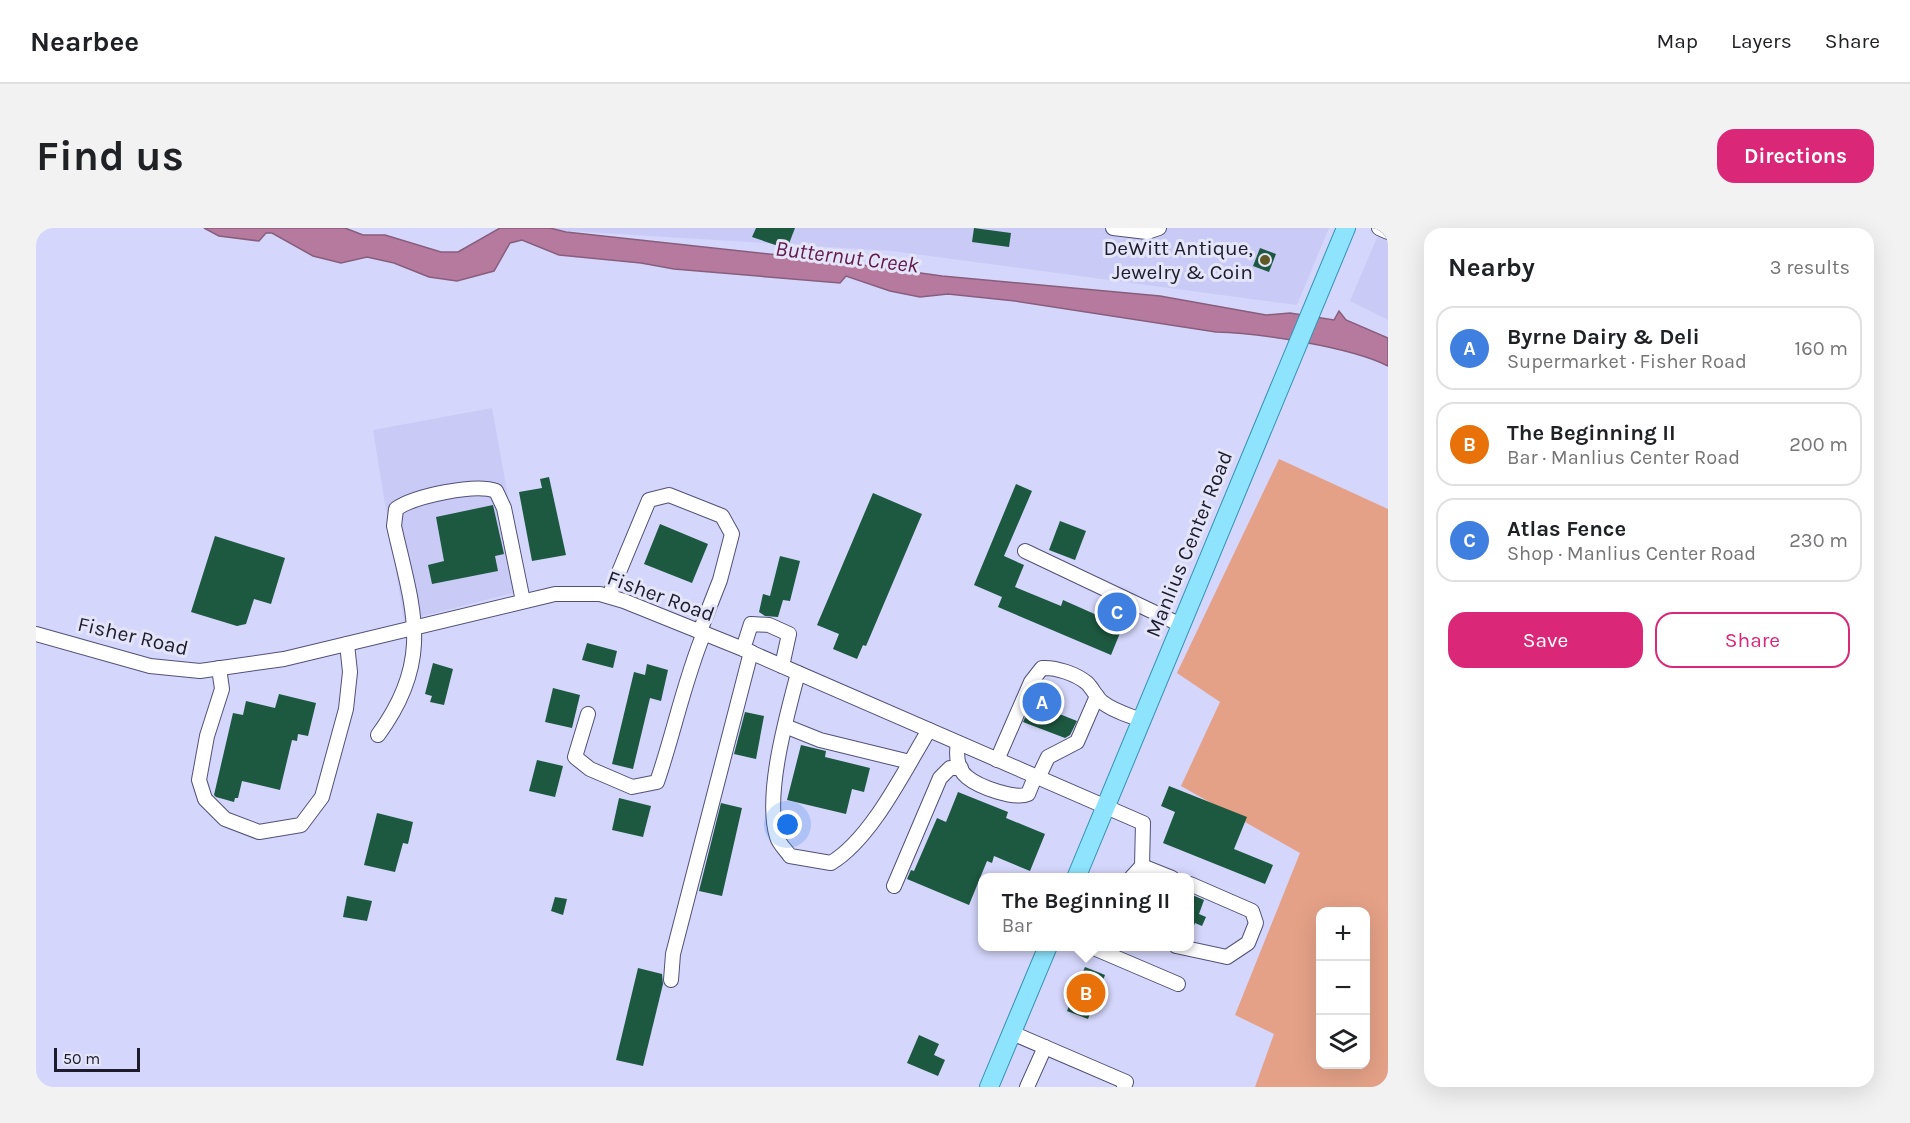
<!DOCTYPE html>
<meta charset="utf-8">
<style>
:root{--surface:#fff;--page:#f2f2f2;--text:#202124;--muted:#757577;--line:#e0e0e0;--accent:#db2777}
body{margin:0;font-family:Karla,sans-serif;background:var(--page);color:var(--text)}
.controls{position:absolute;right:18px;bottom:18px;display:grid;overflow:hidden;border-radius:12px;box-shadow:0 6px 24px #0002}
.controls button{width:54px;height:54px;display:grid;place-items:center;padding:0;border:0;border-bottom:2px solid var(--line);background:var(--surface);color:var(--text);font:30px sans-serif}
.scale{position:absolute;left:18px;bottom:15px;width:86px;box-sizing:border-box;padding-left:6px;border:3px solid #1c1c2d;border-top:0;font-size:16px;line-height:21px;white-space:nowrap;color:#1c1c2d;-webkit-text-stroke:4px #e4e5f8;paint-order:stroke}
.you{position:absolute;left:752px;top:597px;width:21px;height:21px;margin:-15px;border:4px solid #fff;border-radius:50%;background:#1a73e8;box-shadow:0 0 0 9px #1a73e833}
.badge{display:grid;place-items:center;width:39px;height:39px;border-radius:50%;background:var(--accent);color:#fff;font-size:20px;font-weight:700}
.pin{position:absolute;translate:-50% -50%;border:3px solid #fff;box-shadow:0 2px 6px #0006}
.popup{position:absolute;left:942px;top:645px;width:216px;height:78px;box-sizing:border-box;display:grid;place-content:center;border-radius:12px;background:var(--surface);filter:drop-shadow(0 2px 4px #0005);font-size:20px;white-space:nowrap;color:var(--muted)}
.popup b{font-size:22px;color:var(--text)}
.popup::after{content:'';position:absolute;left:50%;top:100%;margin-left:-12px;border:12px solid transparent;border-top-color:var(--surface)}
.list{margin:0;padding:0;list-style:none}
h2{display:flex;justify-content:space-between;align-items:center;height:78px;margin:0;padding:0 24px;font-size:26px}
h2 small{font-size:20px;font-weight:400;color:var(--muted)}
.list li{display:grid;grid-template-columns:39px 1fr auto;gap:18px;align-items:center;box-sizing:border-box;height:84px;margin:0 12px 12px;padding:0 12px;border:2px solid var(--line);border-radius:18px}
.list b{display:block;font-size:22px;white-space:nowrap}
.list p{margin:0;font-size:20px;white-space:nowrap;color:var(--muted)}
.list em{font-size:20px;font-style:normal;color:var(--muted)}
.actions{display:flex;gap:12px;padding:18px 24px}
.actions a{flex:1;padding:14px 0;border:2px solid var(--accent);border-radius:18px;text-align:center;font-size:21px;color:var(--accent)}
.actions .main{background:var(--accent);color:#fff}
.icon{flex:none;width:33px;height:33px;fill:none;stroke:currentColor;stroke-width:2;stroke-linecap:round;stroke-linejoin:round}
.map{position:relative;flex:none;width:1352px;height:859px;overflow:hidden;border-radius:18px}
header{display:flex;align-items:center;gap:36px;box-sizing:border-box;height:84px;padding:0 30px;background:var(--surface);border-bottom:2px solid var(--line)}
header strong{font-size:28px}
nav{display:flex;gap:33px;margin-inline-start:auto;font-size:21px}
.intro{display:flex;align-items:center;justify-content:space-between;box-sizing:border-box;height:144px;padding:0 36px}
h1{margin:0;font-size:42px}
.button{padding:15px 27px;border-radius:18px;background:var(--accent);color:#fff;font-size:21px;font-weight:700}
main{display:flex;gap:36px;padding:0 36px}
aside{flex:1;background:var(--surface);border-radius:18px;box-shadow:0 6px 24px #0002}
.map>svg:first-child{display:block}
.built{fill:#c9cbf6}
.green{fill:#e4a187;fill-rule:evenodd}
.water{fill:#b77a9f;stroke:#885e7d;stroke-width:1.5}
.building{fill:#1d5840}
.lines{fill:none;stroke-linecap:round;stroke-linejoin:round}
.minor-casing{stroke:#505178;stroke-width:16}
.major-casing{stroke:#3591b4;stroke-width:20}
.minor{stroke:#fff;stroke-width:14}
.major{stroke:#8ee3fd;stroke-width:18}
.poi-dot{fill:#5f5925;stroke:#e4e5f8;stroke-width:2}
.labels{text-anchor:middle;stroke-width:6;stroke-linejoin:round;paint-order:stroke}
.poi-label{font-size:21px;fill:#1c1c2d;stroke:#e4e5f8;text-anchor:end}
.street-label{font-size:21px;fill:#1c1c2d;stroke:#e4e5f8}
.water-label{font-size:22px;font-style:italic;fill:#62184b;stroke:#e4e5f8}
</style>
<header>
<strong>Nearbee</strong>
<nav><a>Map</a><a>Layers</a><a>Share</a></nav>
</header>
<div class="intro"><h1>Find us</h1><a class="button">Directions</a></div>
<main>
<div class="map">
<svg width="1352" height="859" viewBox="0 0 1352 859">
<rect width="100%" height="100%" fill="#d4d6fb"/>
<!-- built -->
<g class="built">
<polygon points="484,0 1293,0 1261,77 856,23"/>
<polygon points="1345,0 1352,0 1352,92 1314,73"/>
<polygon points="456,180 489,362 368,393 337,202"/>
</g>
<!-- green -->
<path class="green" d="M1243 231 1352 281V859H1219L1238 806 1199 787 1264 625 1145 558 1184 474 1141 445ZM1284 684H1330V836H1284Z"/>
<!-- water -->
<path class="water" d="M168 0H309L327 7H349L405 24H422L464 0H514L530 4 798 33 906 48 1124 68 1230 87 1254 85 1298 92 1303 83 1310 92 1352 110V138C1315 119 1223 105 1180 104L979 73 912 66 884 69 854 63 810 48 804 55 638 41 605 35 523 27 486 12 474 15 458 43 421 53 393 49 358 35 331 29 305 35 277 28 236 5H230L223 13 183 8Z"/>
<!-- building -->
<g class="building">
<polygon points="720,0 759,0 751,21 716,9"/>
<polygon points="938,0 975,5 973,19 936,14"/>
<polygon points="1224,20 1240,26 1233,44 1217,38"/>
<polygon points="513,249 530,327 496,333 483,264 506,260 504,251"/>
<polygon points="980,256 996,263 968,328 988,337 979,359 1025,378 1027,372 1063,388 1070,373 1093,383 1075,427 962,379 966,369 938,357"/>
<polygon points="837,265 886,286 830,418 827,417 821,431 797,421 803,406 781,397"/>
<polygon points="457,277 468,326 459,328 462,343 396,356 392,337 408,333 400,289"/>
<polygon points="1024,293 1050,303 1039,332 1013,322"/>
<polygon points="624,296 672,316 656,355 608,336"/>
<polygon points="179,308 249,330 235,376 218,371 210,396 201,398 155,384"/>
<polygon points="744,328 764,333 754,373 747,372 742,389 729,388 723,384 727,366 734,368"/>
<polygon points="551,415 581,423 577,440 546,432"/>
<polygon points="397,435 417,441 408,477 394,474 396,468 389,466"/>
<polygon points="611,436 632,442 625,473 614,470 597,541 576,536 598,444 609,447"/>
<polygon points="1004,458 1023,465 1016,483 1041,493 1034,507 1029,510 987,494"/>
<polygon points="517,460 544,467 536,500 509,494"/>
<polygon points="243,466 280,475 272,508 262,506 261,513 256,512 244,562 206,553 202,570 199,570 198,574 180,569 178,567 197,485 207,487 210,473 239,480"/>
<polygon points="709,484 728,488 720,531 698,526"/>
<polygon points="765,517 790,523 789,529 834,540 828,564 816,561 810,586 751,572"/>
<polygon points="501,532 527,538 519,569 493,563"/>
<polygon points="1133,558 1211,589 1198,621 1237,637 1229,656 1127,615 1139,584 1125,578"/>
<polygon points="922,564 972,584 970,590 1009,606 994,643 958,628 956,635 951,633 933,677 871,651 875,642 878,643 901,590 910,594"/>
<polygon points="583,570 615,578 607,609 576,602"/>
<polygon points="685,575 706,580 686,668 663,663"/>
<polygon points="341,585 377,594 372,616 367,615 359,644 328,637"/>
<polygon points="1154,666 1168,672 1163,686 1170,689 1166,698 1159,695 1154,707"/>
<polygon points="311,668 336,673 331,693 307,689"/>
<polygon points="519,669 531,671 527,687 515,683"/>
<polygon points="1049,739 1069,747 1052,791 1031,783"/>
<polygon points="602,740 626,746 627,756 607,838 580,832"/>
<polygon points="883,807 903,816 898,827 909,832 902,848 871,835"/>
</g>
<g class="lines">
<defs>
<g id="minor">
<polyline points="1077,0 1111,4 1123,0"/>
<polyline points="1343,0 1352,4"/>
<polyline points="989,323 1145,397"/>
<polyline points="573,368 613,272 633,267 686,288 696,306 684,352 664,403"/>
<polyline points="0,406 114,438 164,443 248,431 519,366 564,366 588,373 707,421 1107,595 1106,638 1095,650"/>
<polyline points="707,421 715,396 733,397 753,406 746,438"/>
<polyline points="183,440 186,461 171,508 163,552 169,571 189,591 223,604 265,597 286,569 310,481 314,444 311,416"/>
<path d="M762 445C751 487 728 567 741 609 743 616 750 622 754 628L795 635C836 610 868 543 893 502"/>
<path d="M552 486 539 529 554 541 596 559 621 554C638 505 648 453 668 405"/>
<polyline points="749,498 784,512 874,534"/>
<path d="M342 507C398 431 377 382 358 298L360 281C378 268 440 255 460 263L468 280 487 373"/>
<path d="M922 515C920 527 920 540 931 549 943 559 979 572 992 566L999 549"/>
<path d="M961 532 995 454 1006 440C1020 439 1040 446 1051 455 1057 461 1060 469 1066 474 1077 483 1092 487 1105 492"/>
<polyline points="1002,550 1012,529 1041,514 1061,468"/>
<polyline points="1106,638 1136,650"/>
<polyline points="858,658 904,550 914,540 925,540"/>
<polyline points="1053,718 1142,756"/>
<polyline points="1140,718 1191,729 1212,715 1220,695 1216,683 1154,656"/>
<polyline points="635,752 637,726 715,424"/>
<polyline points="976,805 1090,854 1088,859"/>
<polyline points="991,859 1009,819"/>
</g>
<g id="major">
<polyline points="1040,650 1310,0"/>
<polyline points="953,859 1012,718"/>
</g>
</defs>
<!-- minor casing -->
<use href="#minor" class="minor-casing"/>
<!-- major casing -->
<use href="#major" class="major-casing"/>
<!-- minor -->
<use href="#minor" class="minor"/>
<!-- major -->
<use href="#major" class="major"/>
</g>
<!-- markers -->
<circle class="poi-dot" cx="1229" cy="32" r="6"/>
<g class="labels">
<!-- poi labels -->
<g class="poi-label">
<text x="1217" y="27">DeWitt Antique,<tspan x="1217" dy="24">Jewelry &amp; Coin</tspan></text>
</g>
<!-- street labels -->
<g class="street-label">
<text transform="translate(1153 316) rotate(-68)" y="7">Manlius Center Road</text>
<text transform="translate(625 368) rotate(20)" y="7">Fisher Road</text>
<text transform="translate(97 408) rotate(13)" y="7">Fisher Road</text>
</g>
<!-- water labels -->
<g class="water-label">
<text transform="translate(811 28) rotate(7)" y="8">Butternut Creek</text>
</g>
</g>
</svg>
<div class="controls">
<button>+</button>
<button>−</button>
<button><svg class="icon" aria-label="layers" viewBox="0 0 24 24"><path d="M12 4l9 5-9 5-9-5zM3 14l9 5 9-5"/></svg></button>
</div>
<div class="scale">50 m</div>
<div class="you"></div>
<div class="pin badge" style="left:1006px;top:474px;background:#3f7fe0">A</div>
<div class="pin badge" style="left:1050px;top:765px;background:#e8710a">B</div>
<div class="popup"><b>The Beginning II</b>Bar</div>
<div class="pin badge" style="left:1081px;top:384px;background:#3f7fe0">C</div>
</div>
<aside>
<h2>Nearby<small>3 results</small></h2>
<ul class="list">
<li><span class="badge" style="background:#3f7fe0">A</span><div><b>Byrne Dairy &amp; Deli</b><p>Supermarket · Fisher Road</p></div><em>160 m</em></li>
<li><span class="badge" style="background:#e8710a">B</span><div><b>The Beginning II</b><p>Bar · Manlius Center Road</p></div><em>200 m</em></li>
<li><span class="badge" style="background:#3f7fe0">C</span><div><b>Atlas Fence</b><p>Shop · Manlius Center Road</p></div><em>230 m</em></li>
</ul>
<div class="actions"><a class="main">Save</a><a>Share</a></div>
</aside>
</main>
